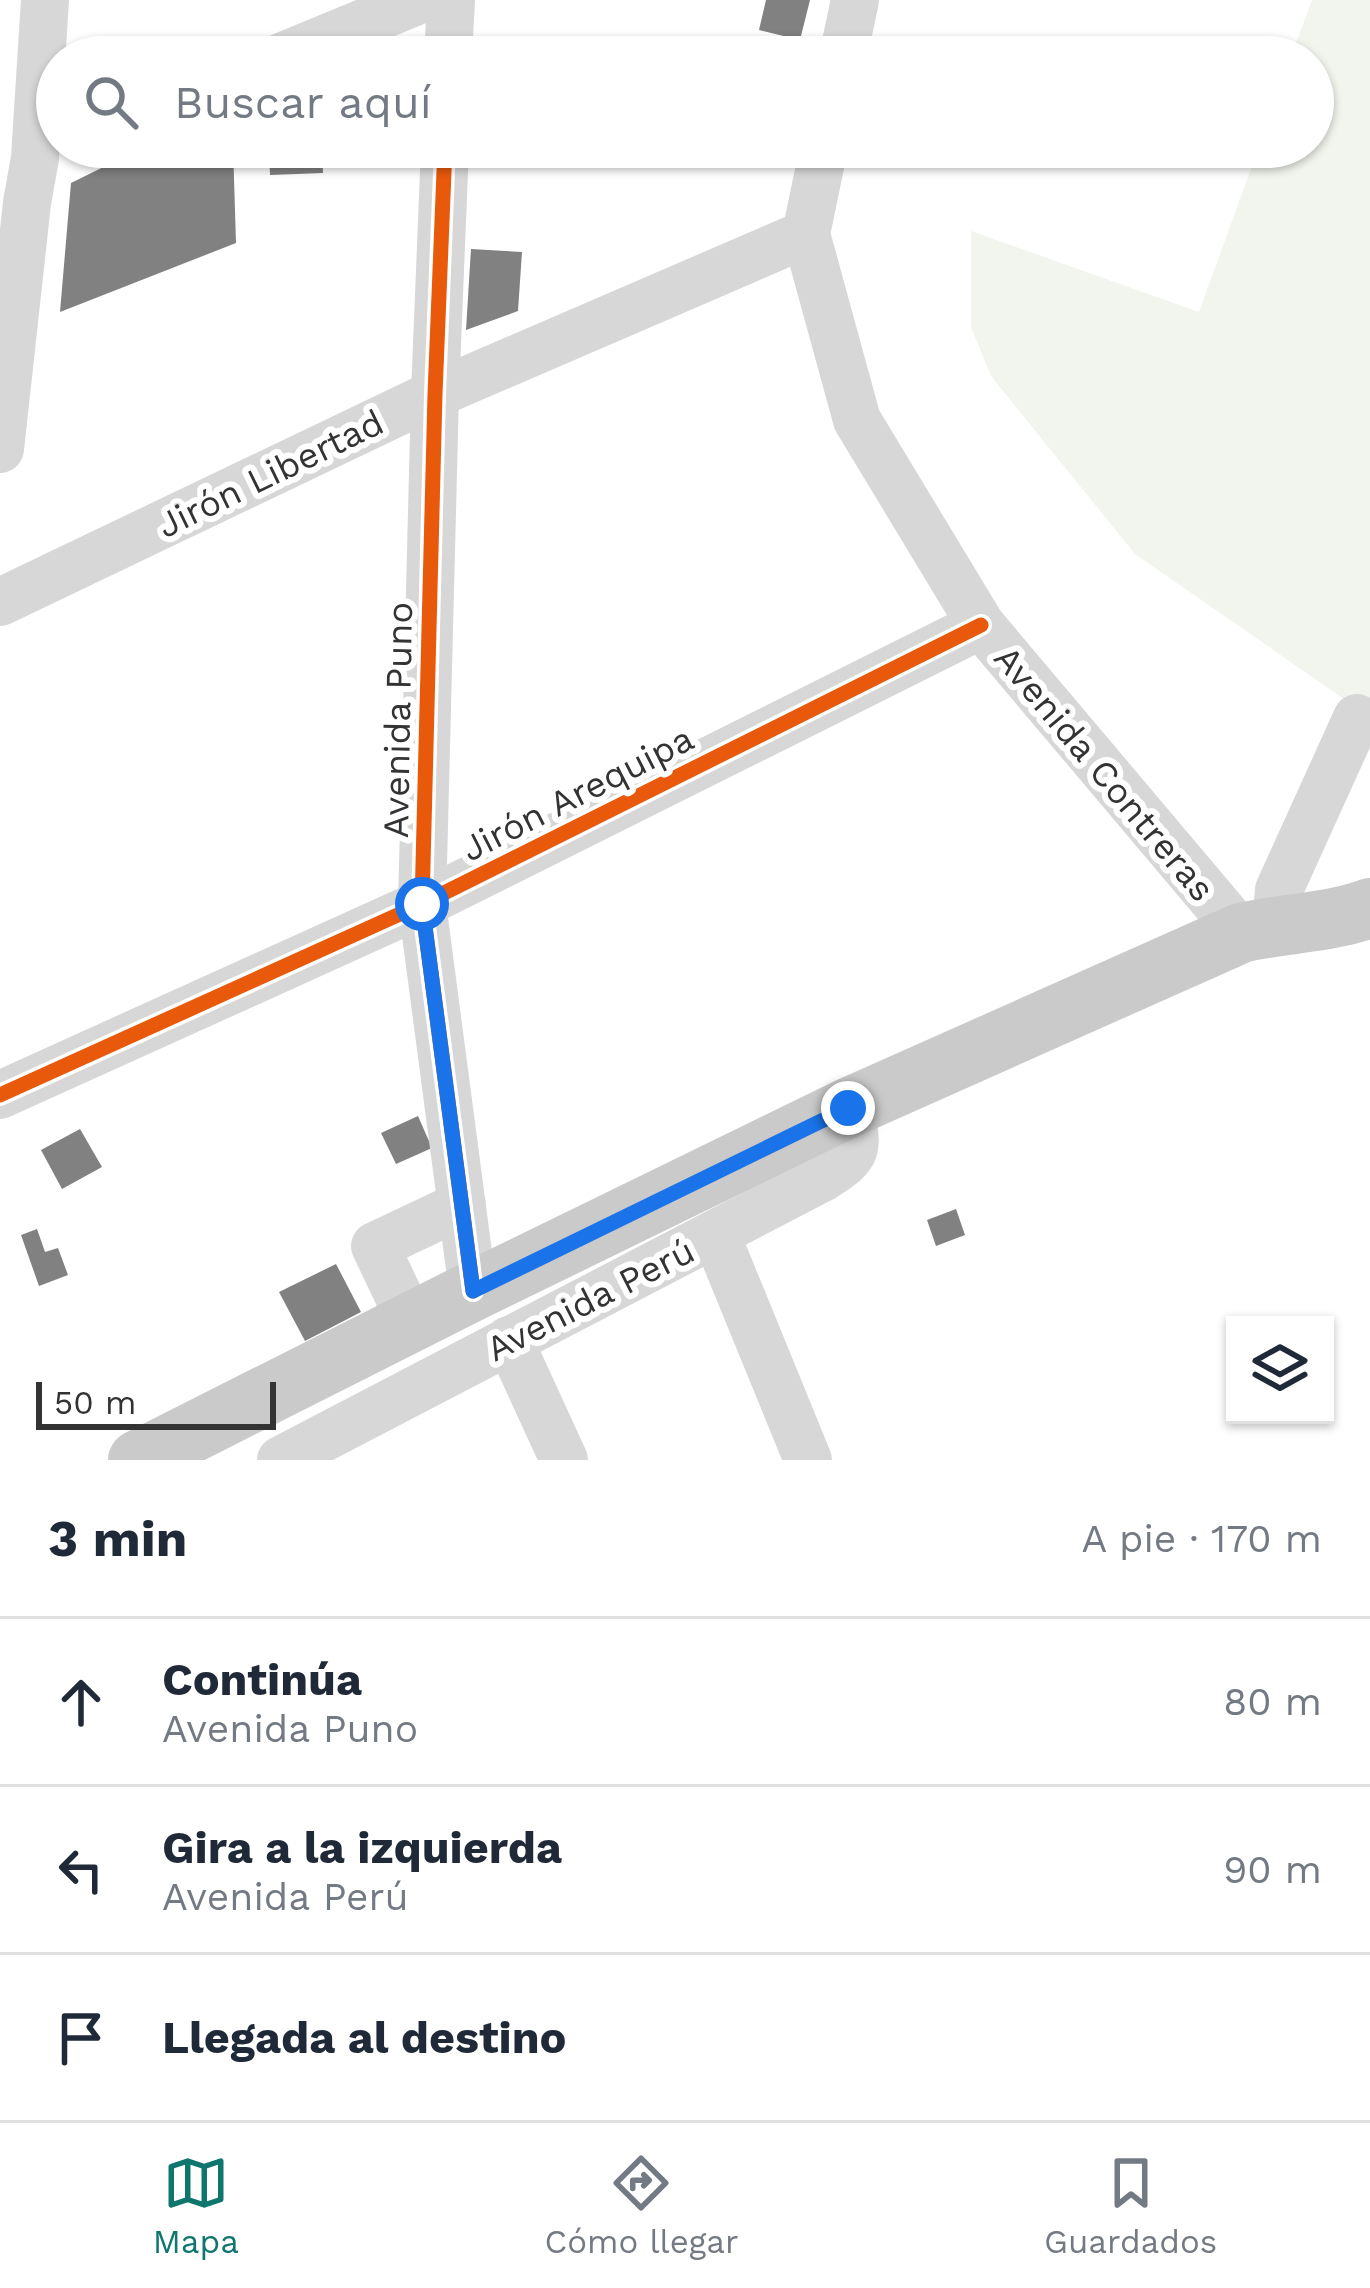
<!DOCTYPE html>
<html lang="es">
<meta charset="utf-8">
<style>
:root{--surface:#fff;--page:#f6f6f7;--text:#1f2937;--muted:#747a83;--line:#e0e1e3;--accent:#0f766e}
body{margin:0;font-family:"Work Sans",sans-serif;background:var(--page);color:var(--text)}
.controls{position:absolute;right:36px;bottom:36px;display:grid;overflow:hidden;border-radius:0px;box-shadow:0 3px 9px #0004}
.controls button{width:108px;height:108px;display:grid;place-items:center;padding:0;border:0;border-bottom:3px solid var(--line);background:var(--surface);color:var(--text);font:60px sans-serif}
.scale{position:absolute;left:36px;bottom:30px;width:240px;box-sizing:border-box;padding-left:12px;border:6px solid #333;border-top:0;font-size:33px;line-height:42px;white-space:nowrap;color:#333;-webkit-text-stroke:9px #fff;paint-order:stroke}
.stop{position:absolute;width:36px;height:36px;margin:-27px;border:9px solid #1a73e8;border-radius:50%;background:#fff}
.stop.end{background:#1a73e8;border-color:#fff;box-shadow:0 3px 12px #0008}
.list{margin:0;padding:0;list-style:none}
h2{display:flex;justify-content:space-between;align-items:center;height:156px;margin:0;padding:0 48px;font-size:51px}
h2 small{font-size:39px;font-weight:400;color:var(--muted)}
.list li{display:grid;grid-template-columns:78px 1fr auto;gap:36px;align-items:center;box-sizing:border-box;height:168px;padding:0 48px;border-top:3px solid var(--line)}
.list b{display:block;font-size:45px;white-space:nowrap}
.list p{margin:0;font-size:39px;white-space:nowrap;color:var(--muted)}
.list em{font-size:39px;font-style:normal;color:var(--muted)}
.icon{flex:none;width:66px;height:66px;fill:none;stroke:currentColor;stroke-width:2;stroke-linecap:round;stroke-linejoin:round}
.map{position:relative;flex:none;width:1370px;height:1460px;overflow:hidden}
.search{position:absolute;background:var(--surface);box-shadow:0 3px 9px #0004;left:36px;right:36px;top:36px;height:132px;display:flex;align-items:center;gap:30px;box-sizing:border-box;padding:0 42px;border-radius:66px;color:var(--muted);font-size:45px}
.sheet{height:660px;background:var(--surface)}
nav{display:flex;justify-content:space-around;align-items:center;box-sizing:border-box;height:168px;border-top:3px solid var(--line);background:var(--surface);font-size:33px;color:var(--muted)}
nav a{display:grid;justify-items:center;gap:6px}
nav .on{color:var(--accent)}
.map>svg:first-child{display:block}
.green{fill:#f1f5ed}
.building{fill:#818181}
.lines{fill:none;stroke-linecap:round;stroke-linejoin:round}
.minor{stroke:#d7d7d7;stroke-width:48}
.major{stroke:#cacaca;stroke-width:60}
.cycleway-casing{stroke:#fff;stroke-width:22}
.cycleway{stroke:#e8590c;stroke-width:15}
.route{stroke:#1a73e8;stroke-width:15}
.labels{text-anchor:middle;stroke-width:12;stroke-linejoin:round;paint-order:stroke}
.street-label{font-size:36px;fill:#333;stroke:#fff}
</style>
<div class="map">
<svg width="1370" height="1460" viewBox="0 0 1370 1460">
<rect width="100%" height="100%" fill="#fff"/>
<!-- green -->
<polygon class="green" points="1312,0 1370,0 1370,717 1135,554 991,376 971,327 971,231 1199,312 1259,147 1313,147 1313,57 1291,57"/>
<!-- building -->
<g class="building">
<polygon points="766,0 810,0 800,40 759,30"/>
<polygon points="144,147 233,147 236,243 60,312 71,183"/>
<polygon points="295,147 322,147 323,173 270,175 269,152 293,151"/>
<polygon points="471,249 522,252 518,311 466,330"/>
<polygon points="418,1116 432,1148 396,1164 381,1133"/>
<polygon points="80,1129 102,1167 62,1189 41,1150"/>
<polygon points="956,1209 965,1235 936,1246 927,1220"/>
<polygon points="37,1229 45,1252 58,1248 68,1275 39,1286 21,1235"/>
<polygon points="336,1264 361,1312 305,1341 279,1292"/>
</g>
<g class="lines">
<!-- minor -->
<g class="minor">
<polyline points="281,57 419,0"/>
<polyline points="448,57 451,0"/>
<polyline points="843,57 855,0"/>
<polyline points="445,147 435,394 422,904 473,1291"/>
<polyline points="824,147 806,234 857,420 981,625 1241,933"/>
<polyline points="0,449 27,203 35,158 45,0"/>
<polyline points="0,602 435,394 806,234"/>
<polyline points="1276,925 1279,890 1357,718"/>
<polyline points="0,1095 422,904 981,625"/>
<polyline points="716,1235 808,1460"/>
<polyline points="411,1322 375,1246 462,1205"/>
<polyline points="509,1340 564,1460"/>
<path d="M281 1460 822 1178C859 1155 860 1150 848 1108"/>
</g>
<!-- major -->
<path class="major" d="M138 1460 473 1291 848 1108 1241 933C1283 923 1330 923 1370 908"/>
<defs>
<g id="cycleway">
<polyline points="445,147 435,394 422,904 473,1291"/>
<polyline points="0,1095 422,904 981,625"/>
</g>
</defs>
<!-- cycleway casing -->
<use href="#cycleway" class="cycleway-casing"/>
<!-- cycleway -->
<use href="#cycleway" class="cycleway"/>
</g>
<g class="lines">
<!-- route -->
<polyline class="route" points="422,904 473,1291 848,1108"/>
</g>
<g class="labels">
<!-- street labels -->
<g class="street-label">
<text transform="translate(270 473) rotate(-26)" y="13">Jirón Libertad</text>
<text transform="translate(397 720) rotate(-89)" y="13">Avenida Puno</text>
<text transform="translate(1105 773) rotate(50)" y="13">Avenida Contreras</text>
<text transform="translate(577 793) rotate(-27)" y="13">Jirón Arequipa</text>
<text transform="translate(590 1299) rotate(-27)" y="13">Avenida Perú</text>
</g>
</g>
</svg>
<div class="controls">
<button><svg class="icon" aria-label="layers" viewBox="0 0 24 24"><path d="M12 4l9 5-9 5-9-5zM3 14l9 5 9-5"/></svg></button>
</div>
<div class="scale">50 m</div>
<div class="stop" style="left:422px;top:904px"></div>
<div class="stop end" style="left:848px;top:1108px"></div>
<div class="search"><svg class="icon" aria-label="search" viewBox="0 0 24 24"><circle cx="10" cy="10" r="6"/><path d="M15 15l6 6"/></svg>Buscar aquí</div>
</div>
<section class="sheet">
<h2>3 min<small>A pie · 170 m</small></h2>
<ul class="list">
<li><svg class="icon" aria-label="ahead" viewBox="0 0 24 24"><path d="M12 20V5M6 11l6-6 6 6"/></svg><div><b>Continúa</b><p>Avenida Puno</p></div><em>80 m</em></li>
<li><svg class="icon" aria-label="left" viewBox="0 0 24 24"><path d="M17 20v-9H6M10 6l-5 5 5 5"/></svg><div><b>Gira a la izquierda</b><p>Avenida Perú</p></div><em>90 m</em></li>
<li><svg class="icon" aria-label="arrive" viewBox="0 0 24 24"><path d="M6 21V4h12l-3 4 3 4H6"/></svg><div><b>Llegada al destino</b></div></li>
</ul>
</section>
<nav>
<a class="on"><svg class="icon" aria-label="map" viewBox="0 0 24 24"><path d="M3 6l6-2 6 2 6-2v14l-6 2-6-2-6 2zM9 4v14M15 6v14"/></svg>Mapa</a>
<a><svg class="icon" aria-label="directions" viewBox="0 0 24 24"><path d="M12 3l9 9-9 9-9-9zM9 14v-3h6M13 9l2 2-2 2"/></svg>Cómo llegar</a>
<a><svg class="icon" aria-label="saved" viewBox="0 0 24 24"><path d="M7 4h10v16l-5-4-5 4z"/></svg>Guardados</a>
</nav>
